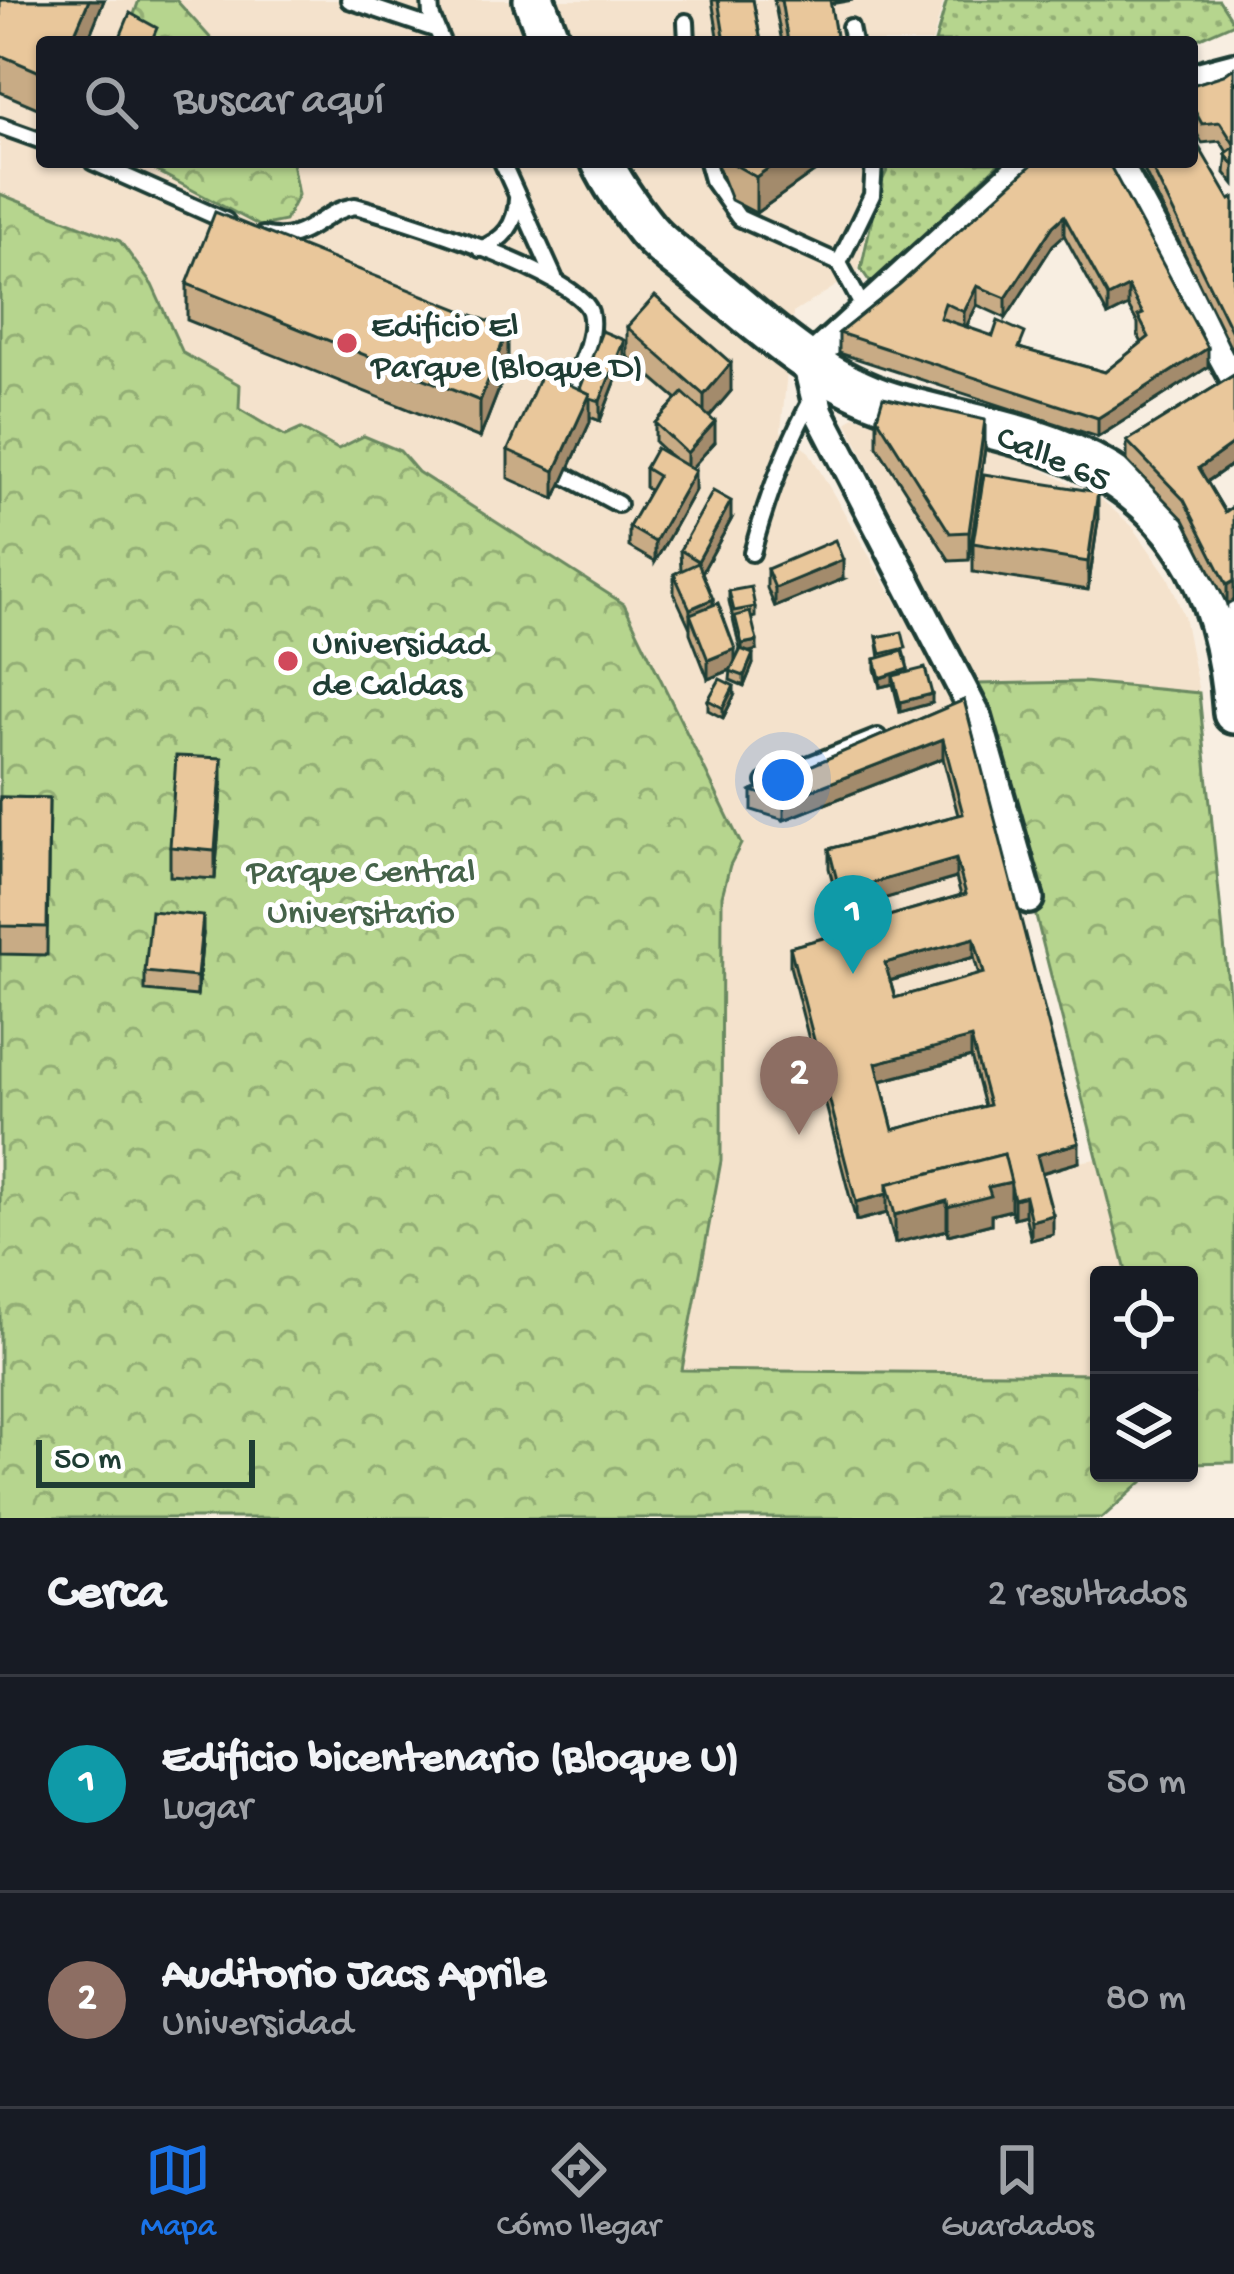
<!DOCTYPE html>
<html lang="es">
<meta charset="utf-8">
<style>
:root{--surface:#171b24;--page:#242831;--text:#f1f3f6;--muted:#9ea1a6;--line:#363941;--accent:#1a73e8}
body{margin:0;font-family:"Gochi Hand",sans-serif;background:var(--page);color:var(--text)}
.controls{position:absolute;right:36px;bottom:36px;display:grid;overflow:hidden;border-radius:12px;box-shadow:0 3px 9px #0004}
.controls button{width:108px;height:108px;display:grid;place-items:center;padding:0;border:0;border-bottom:3px solid var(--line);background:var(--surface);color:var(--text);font:60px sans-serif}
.scale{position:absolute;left:36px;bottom:30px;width:219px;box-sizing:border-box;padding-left:12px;border:6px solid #1f3d34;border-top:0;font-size:33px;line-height:42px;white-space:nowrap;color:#1f3d34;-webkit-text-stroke:9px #fff;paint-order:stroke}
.you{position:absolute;left:783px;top:780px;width:42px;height:42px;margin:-30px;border:9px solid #fff;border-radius:50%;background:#1a73e8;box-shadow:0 0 0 18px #1a73e833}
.badge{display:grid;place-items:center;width:78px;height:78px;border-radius:50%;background:var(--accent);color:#fff;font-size:39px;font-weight:700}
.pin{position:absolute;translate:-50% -99px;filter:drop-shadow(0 3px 6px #0008)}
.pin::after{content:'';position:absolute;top:63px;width:42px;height:36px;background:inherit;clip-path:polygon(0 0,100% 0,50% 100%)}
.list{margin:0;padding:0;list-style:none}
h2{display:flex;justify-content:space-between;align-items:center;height:156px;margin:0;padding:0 48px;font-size:51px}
h2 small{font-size:39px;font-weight:400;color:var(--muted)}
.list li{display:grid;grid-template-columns:78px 1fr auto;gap:36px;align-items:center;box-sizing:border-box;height:216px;padding:0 48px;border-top:3px solid var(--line)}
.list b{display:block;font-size:45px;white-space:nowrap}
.list p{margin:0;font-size:39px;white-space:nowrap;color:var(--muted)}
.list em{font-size:39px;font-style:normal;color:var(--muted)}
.icon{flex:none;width:66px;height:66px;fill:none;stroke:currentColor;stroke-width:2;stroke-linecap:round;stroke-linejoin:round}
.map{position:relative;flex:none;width:1234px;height:1518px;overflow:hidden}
.search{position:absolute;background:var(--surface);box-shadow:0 3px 9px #0004;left:36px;right:36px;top:36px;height:132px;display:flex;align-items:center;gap:30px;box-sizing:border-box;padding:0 42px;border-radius:12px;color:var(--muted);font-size:45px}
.sheet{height:588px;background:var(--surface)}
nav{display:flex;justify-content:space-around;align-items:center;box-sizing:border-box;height:168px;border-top:3px solid var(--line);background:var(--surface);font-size:33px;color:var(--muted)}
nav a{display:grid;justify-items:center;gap:6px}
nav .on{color:var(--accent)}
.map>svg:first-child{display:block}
.built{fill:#f4e2cc}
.grass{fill:url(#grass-dots);stroke:#6a8961;stroke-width:3}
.forest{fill:url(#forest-crowns);stroke:#6a8961;stroke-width:3}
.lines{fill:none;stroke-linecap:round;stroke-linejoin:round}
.lane-casing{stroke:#1f3d34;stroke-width:22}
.street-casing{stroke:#1f3d34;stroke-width:36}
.secondary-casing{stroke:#1f3d34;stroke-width:48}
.lane{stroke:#fff;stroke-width:14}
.street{stroke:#fff;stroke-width:27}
.secondary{stroke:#fff;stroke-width:39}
.wall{fill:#c8ab85;stroke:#1f3d34;stroke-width:3;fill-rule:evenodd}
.shaded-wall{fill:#a38b6c;stroke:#1f3d34;stroke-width:3}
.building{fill:#e9c79b;stroke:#1f3d34;stroke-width:3;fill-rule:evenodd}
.poi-dot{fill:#d1495b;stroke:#fff;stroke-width:4.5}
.labels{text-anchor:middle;stroke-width:10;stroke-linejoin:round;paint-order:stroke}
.poi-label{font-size:36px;fill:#1f3d34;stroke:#fff;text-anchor:start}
.street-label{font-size:36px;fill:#1f3d34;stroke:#fff}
.park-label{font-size:36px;fill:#45634a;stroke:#fff}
</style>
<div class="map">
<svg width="1234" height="1518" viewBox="0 0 1234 1518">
<defs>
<pattern id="grass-dots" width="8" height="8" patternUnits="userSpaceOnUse" patternTransform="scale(3)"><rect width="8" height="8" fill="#b6d58e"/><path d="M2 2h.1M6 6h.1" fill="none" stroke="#93ae75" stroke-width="1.8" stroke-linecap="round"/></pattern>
<pattern id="forest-crowns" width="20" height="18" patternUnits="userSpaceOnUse" patternTransform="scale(3)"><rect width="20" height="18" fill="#b6d58e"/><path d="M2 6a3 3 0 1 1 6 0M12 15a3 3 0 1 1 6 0" fill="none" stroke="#93ae75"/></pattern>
</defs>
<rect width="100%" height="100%" fill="#f8eee1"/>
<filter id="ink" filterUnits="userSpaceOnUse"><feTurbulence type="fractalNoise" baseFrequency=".00833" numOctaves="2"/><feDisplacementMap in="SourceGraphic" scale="24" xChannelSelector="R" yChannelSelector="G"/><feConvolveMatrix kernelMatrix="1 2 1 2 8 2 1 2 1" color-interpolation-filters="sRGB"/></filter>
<g filter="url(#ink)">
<!-- built -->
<g class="built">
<polygon points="0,0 944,0 932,42 42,42 42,162 888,162 875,190 858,272 793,313 781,431 809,452 964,719 1079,1162 1096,1159 1127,1275 1099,1275 1099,1374 682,1370 721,1161 722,896 730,865 741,844 0,1168"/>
<polygon points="854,416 1024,460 1102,500 1133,527 1168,577 1184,616 1199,693 1083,682 977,684 847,423"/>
</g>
<!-- grass -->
<g class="grass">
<polygon points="947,0 1219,0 1234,23 1191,42 935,42"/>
<polygon points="891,162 1000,162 872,285 861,269 878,190"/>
</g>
<!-- forest -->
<g class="forest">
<polygon points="139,0 176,0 214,42 157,42 130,26"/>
<polygon points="140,162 292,162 298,195 285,221 260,226"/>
<polygon points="0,194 120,241 152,285 183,353 240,385 239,409 285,436 301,429 338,449 364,436 400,451 418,472 624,604 741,844 730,865 722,896 721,1161 682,1370 1099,1374 1099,1473 1152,1473 1102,1518 0,1518"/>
<polygon points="1083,682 1199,693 1234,1043 1234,1462 1189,1463 1189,1275 1127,1275 977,684"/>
</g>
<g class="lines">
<defs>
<g id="lane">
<polyline points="349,0 435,29"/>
<polyline points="430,0 431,15 442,42"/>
<polyline points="686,22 687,42"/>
<polyline points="850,27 853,42"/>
<polyline points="0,126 42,141"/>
<polyline points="93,162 226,221"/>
<polyline points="502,162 554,277"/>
<polyline points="707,162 712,180 739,218 839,263 865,311"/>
<path d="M263 235C306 246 318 212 355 206 397 217 579 274 590 312 597 339 574 376 565 402"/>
<path d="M480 249C504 240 516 225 517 199"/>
<polyline points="839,263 872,195 874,162"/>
<polyline points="566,476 618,504"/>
<path d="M752 553C767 498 785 447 813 397"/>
<polyline points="765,782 878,737"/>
</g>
<g id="street">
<polyline points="1192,78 1234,67"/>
<polyline points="1027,162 807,363 819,412 977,717 1029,899"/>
<polyline points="1117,162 1234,377"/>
</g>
<g id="secondary">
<polyline points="534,0 550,42"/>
<path d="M602 162C613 185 631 210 647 230 664 250 690 267 710 283 767 330 821 381 892 403 945 419 999 427 1051 446 1177 492 1226 585 1234 713"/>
</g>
</defs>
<!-- lane casing -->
<use href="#lane" class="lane-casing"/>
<!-- street casing -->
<use href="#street" class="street-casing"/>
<!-- secondary casing -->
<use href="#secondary" class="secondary-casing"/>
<!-- lane -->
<use href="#lane" class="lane"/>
<!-- street -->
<use href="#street" class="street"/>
<!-- secondary -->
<use href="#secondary" class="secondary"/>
</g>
<!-- wall -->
<g class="wall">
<polygon points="0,0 104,0 87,42 42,42 42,110 0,92"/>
<polygon points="712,0 753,0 761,42 719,42"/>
<polygon points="774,0 853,0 830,4 837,42 782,42"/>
<polygon points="1234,68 1234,184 1225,173 1227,152 1220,141 1202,143 1196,132 1192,85 1224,75"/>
<polygon points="716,162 828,162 756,213 731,200"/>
<path d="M1035 162 1208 367 1098 437 839 353V333L900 284ZM1064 235 1108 316 1128 306 1138 324V335L1142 343 1105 372 1025 350 966 327 977 305 1006 318 1053 245Z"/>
<polygon points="1140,162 1192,162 1230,200 1234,198 1233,353"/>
<polygon points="187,284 508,366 480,438 187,320"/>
<polygon points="627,327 731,391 709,417 715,442 691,468 695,490 655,562 629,547 629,527 650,491 645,487 645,468 670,456 655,442 655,423 677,399 627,356"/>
<polygon points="624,359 600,421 590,417 590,422 555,499 508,478 508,450 580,389"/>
<polygon points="1234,375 1234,463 1207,482 1225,512 1234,506 1227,604 1184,520 1127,461 1127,441"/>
<polygon points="877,417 985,448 969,560 950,561 877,446"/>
<polygon points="731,520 702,572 735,660 740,649 729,601 729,591 755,607 755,617 751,618 757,650 749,652 753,664 744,686 730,680 731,670 708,679 690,633 690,628 674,593 674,574 681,570 680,550"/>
<polygon points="1098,521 1088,590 973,572 973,543"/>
<polygon points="767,569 843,579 775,607 767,588"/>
<polygon points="877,637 906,658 908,672 932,703 900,712 893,684 880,687 875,669 875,659 880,658"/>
<polygon points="734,696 723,718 708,710 708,700"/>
<path d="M964 700 1079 1162 1042 1173 1053 1234 1031 1240 1025 1215 1014 1218 1011 1210 991 1215V1224L948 1235 947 1230 895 1243 887 1213 856 1221 790 966V947L846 932 829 868V849L958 815 943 758 784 820 752 810V791ZM956 878 961 895 879 919 874 901ZM974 957 979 975 895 998 890 981ZM971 1057 984 1106 893 1130 881 1081Z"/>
<polygon points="222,787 215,879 170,876 170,847"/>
<polygon points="0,797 49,798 47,955 0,954"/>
<polygon points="203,935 197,996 145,991 145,972"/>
</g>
<!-- shaded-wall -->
<g class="shaded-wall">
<polygon points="89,0 104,0 87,42 71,42"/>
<polygon points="1196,113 1196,132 1192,134 1192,115"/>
<polygon points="777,162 828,162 756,213 756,177"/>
<polygon points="1064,216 1064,235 1053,245 1006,318 1006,298 1053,226"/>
<polygon points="977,286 977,305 964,331 964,312"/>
<polygon points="1128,287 1128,306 1108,316 1108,297"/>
<polygon points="508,329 508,366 480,438 480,401"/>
<polygon points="624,340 624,359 600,421 600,401"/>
<polygon points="1208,348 1208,367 1098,437 1098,418"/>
<polygon points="731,363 731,391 704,423 704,395"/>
<polygon points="590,394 590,422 555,499 555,471"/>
<polygon points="985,420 985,448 969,560 969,532"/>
<polygon points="715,422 715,442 687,473 687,453"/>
<polygon points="1234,443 1234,463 1199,487 1199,468"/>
<polygon points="695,471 695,490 655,562 655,542"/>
<polygon points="1098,492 1098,521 1088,590 1088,562"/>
<polygon points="731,501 731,520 698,580 698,561"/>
<polygon points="843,560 843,579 775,607 775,588"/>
<polygon points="1234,581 1234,600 1227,604 1227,585"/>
<polygon points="713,599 713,618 690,614 690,628 690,609"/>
<polygon points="757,641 757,650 742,654 742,644"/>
<polygon points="735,649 735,668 708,679 708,660"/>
<polygon points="753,654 753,664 744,686 744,676"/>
<polygon points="908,669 908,679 893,676 893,684 880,687 880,678"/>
<polygon points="734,686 734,696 723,718 723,708"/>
<polygon points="932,694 932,703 900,712 900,702"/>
<polygon points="943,739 943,758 784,820 784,801"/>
<polygon points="222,758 222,787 215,879 215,851"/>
<polygon points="956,859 956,878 869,903 869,884"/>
<polygon points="203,916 203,935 197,996 197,977"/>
<polygon points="974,938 974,957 885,982 885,963"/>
<polygon points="971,1038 971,1057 876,1082 876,1063"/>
<polygon points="1079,1143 1079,1162 1037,1174 1037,1155"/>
<polygon points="1011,1182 1011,1210 991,1215 991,1224 948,1235 948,1207 988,1187"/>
<polygon points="887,1194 887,1213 856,1221 856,1202"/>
<polygon points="1025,1196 1025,1215 1014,1218 1014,1199"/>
<polygon points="947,1201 947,1230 895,1243 895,1215"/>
<polygon points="1053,1215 1053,1234 1031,1240 1031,1221"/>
</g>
<!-- building -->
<g class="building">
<polygon points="0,0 89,0 71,42 42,42 42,73 0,55"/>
<polygon points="718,0 753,0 761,42 725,42"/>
<polygon points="781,0 830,0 837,42 788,42"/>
<polygon points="130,13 157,28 151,42 118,42"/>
<polygon points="1234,68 1234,144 1220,122 1202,124 1196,113 1192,115 1192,85 1224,75"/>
<polygon points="1192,135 1230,200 1234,198 1233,334 1149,162 1192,162"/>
<polygon points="1234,147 1234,165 1225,154"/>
<polygon points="730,162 777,162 756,177"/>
<path d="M1035 162H1108L1208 348 1098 418 839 333 900 284ZM1064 216 1108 297 1128 287 1143 314 1138 316 1149 337 1105 372 1019 348 1025 333 998 321 993 336 940 318 945 303 964 312 977 286 1006 298 1053 226Z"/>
<polygon points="215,212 508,329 480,401 187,284"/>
<polygon points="655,296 731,363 704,395 627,327"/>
<polygon points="602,331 624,340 600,401 590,398 590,394 580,389"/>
<polygon points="542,372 590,394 555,471 508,450"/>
<polygon points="1234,375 1234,443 1199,468 1225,512 1234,506 1234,581 1227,585 1184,500 1127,441"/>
<polygon points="683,393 715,422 687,453 655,423"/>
<polygon points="883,397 985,420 969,532 950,533 877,417"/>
<polygon points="656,448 695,471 655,542 629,527 658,476 645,468"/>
<polygon points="984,474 1098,492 1088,562 973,543"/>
<polygon points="713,491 731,501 698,561 680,550"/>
<polygon points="835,540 843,560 775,588 767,569"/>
<polygon points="698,563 713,599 690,609 674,574"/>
<polygon points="751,587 755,607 734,611 729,591"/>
<polygon points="718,603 735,649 708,660 690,614"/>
<polygon points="750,612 757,641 742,644 735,616"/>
<polygon points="902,632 906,648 881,654 877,637"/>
<polygon points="741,649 753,654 744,676 730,671"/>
<polygon points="903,651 908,669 880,678 875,659"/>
<polygon points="925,668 932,694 900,702 893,676"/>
<polygon points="720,679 734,686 723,708 708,700"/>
<path d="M964 700 1079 1143 1037 1155 1053 1215 1031 1221 1025 1196 1014 1199 1004 1154 887 1184V1194L856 1202 790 947 850 931 829 849 963 814 943 739 784 801 752 791ZM956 859 966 894 879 919 869 884ZM974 938 984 973 895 998 885 963ZM971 1038 989 1105 893 1130 876 1063Z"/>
<polygon points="176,756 222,758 215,851 170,847"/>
<polygon points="0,797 49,798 47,927 0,926"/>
<polygon points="151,911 203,916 197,977 145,972"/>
<polygon points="1004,1154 1011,1182 988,1187 991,1196 948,1207 947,1201 895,1215 887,1184"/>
</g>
</g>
<!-- markers -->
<g class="poi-dot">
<circle cx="347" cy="343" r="12"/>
<circle cx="288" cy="661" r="12"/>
</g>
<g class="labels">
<!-- poi labels -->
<g class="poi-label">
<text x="371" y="335">Edificio El<tspan x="371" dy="41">Parque (Bloque D)</tspan></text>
<text x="312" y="653">Universidad<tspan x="312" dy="41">de Caldas</tspan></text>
</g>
<!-- street labels -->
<g class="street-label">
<text transform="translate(1055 455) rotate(23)" y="13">Calle 65</text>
</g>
<!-- park labels -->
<g class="park-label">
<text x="361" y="881">Parque Central<tspan x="361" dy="41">Universitario</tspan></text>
</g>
</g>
</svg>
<div class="controls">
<button><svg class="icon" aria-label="locate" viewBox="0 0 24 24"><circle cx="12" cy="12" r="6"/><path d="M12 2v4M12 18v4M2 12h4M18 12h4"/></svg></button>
<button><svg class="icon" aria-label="layers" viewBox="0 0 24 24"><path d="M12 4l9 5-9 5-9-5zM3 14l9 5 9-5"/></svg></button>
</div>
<div class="scale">50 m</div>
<div class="you"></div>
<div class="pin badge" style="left:853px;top:974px;background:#0f9aa8">1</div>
<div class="pin badge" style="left:799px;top:1135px;background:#8d6e63">2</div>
<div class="search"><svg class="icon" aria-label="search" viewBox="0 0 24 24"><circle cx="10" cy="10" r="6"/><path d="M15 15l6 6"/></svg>Buscar aquí</div>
</div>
<section class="sheet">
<h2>Cerca<small>2 resultados</small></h2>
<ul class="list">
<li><span class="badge" style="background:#0f9aa8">1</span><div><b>Edificio bicentenario (Bloque U)</b><p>Lugar</p></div><em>50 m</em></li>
<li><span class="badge" style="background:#8d6e63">2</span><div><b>Auditorio Jacs Aprile</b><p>Universidad</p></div><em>80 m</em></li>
</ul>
</section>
<nav>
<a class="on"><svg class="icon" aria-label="map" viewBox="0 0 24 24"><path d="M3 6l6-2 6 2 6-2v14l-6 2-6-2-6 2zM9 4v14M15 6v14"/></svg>Mapa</a>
<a><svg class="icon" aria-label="directions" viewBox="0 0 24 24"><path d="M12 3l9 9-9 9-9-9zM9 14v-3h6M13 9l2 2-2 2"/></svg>Cómo llegar</a>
<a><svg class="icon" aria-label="saved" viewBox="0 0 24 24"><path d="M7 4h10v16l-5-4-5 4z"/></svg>Guardados</a>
</nav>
